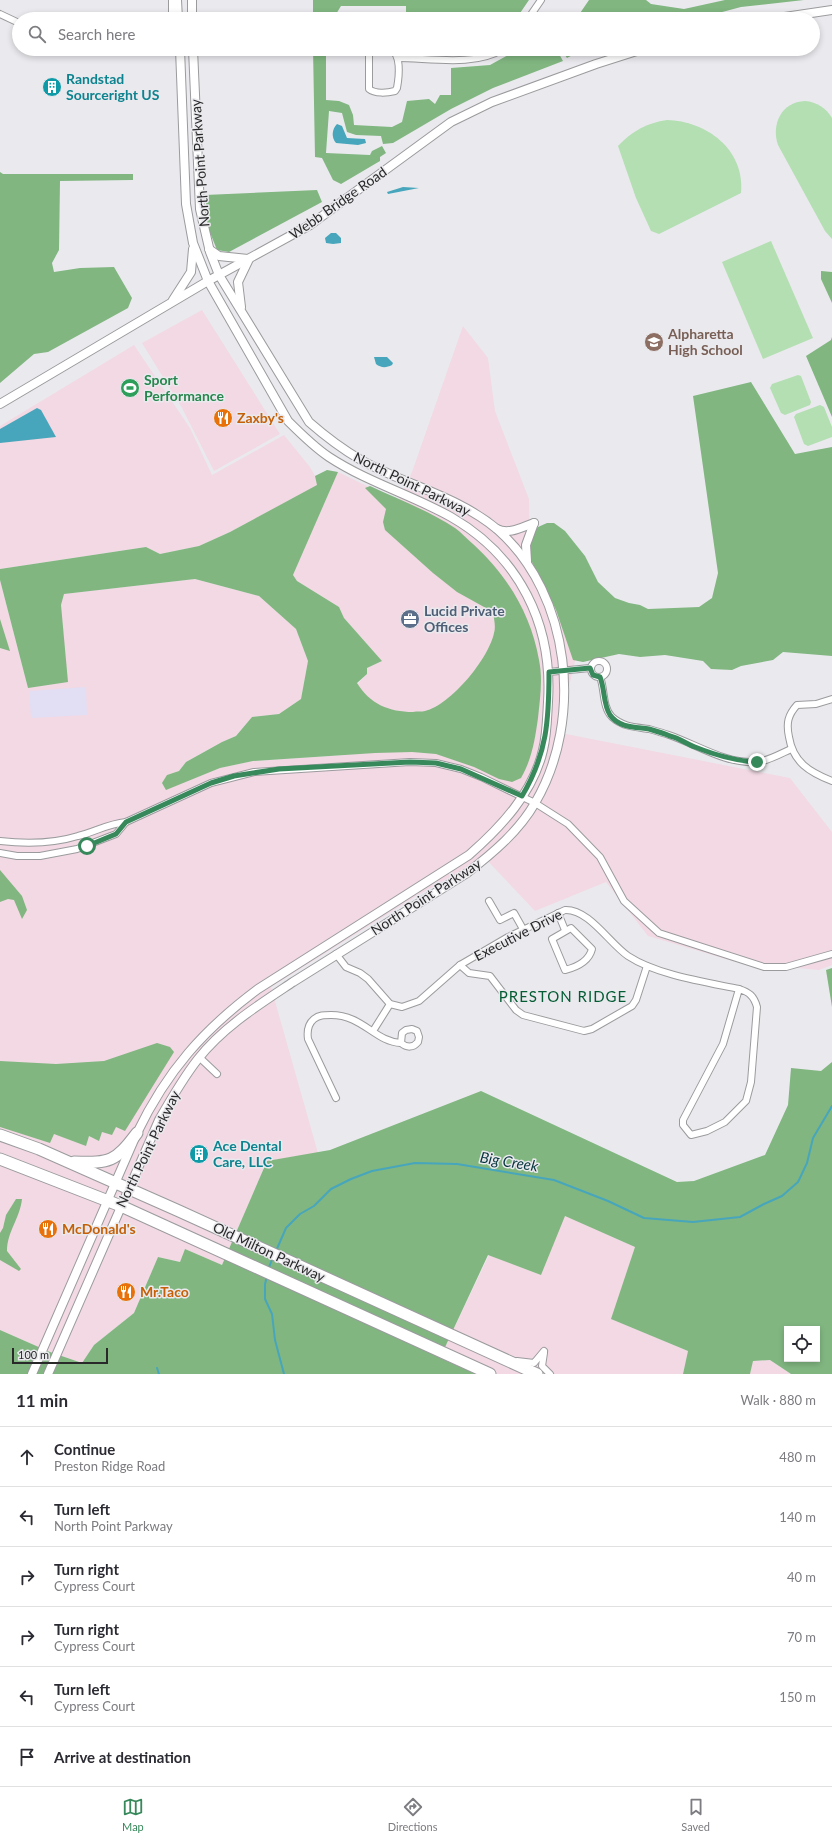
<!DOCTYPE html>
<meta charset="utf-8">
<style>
:root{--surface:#fff;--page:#f2f2f3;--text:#2b2b33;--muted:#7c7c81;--line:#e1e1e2;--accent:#37895b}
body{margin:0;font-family:Lato,sans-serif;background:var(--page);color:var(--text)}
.controls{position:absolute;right:12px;bottom:12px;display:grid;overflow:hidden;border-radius:0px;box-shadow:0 2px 6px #0003}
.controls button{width:36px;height:36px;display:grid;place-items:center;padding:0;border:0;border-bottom:1px solid var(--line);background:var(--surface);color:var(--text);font:20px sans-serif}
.scale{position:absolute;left:12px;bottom:10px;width:96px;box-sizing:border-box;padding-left:4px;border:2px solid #29292a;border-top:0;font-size:11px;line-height:14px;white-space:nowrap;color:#29292a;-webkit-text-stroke:3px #eaeaee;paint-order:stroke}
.stop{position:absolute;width:12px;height:12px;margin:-9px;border:3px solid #37895b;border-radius:50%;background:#fff}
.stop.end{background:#37895b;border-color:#fff;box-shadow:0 1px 4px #0008}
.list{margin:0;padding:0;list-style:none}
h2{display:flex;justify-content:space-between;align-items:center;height:52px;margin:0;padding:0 16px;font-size:17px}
h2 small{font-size:13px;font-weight:400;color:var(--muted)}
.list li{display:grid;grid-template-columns:26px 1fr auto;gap:12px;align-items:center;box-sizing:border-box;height:60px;padding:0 16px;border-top:1px solid var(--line)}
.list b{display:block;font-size:15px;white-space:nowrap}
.list p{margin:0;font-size:13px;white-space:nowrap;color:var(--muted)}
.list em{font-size:13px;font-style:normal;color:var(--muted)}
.icon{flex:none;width:22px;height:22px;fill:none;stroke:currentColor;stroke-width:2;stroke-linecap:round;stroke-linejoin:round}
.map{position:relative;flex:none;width:832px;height:1374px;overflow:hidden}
.search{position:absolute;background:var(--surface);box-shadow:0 2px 6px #0003;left:12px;right:12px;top:12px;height:44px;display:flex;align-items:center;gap:10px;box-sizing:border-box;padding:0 14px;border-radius:22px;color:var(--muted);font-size:15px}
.sheet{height:412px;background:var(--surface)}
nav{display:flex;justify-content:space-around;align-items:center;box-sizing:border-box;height:56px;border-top:1px solid var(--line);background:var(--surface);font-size:11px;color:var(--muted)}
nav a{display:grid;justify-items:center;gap:2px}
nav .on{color:var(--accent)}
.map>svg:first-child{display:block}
.commercial{fill:#f2d9e3}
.industrial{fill:#e2def4}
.green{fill:#b3dfb2}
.forest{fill:#81b681;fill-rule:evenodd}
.water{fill:#47a6bb}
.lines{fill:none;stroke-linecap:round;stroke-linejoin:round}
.stream{stroke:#47a6bb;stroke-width:2}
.minor-casing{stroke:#9b9b9e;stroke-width:8}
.tertiary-casing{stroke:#9b9b9e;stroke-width:10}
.trunk-casing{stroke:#9b9b9e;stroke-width:13}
.minor{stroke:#fff;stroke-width:6}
.tertiary{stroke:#fff;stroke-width:8}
.trunk{stroke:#fff;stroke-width:11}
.route{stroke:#37895b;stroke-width:5}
.labels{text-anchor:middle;stroke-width:3;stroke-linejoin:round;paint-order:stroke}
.culture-label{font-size:14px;font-weight:bold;fill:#0d838f;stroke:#eaeaee;text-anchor:start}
.street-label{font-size:14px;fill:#29292a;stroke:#eaeaee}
.education-label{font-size:14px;font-weight:bold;fill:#785e54;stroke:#eaeaee;text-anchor:start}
.leisure-label{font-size:14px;font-weight:bold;fill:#27864d;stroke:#eaeaee;text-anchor:start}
.food-label{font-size:14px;font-weight:bold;fill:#c56008;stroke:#eaeaee;text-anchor:start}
.service-label{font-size:14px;font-weight:bold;fill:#4e5e75;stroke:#eaeaee;text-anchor:start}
.neighbourhood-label{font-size:15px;letter-spacing:1px;fill:#045c34;stroke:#eaeaee}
.water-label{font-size:15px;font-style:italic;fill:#06343d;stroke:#eaeaee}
</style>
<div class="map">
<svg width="832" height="1374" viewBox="0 0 832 1374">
<rect width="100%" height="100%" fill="#eaeaee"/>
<!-- commercial -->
<g class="commercial">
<polygon points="202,310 280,434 214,471 182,408 142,343"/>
<polygon points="463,326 488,358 495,411 529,499 530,555 556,602 576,657 564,708 561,733 790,778 832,832 832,965 819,970 736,962 648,936 606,882 535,911 482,855 472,865 418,895 271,987 318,1153 267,1161 222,1265 185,1249 180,1262 158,1257 134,1313 94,1345 82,1363 50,1352 0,1330 0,580 28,688 61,605 64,594 195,579 259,596 296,629 308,661 301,699 279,714 252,717 236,736 222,742 202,753 186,762 179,771 167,775 166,789 220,768 253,761 346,755 350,692 367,674 367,668 382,661 344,618 339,607 297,581 293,575 338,472 398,501 412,472"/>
<polygon points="134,345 190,428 212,475 284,435 310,467 315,476 318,485 230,532 199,546 160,554 146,547 0,569 0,426"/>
<polygon points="564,1215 635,1247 612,1319 688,1351 683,1374 476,1374 440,1358 489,1255 541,1275"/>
<polygon points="770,1360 791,1374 750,1374 752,1361"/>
</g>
<!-- industrial -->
<polygon class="industrial" points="86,687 87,715 31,718 29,691"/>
<!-- green -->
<g class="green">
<path d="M805 101C817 102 826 108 832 118V239L825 231 778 145C771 125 781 102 805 101Z"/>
<path d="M667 120C706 121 745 149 741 193L659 234 651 231 636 198 618 146C632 131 647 123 667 120Z"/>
<polygon points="771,241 813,338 763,359 722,262"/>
<polygon points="798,375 801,376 811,402 810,405 785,415 781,413 770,388 772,384"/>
<polygon points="820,405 824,407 832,427 832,437 808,446 804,444 794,417 796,414"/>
</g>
<!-- forest -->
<g class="forest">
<polygon points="313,0 529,0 516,19 406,19 406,6 341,6 333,19 313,19"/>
<polygon points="589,0 646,0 651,4 684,9 725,0 804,0 741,7 696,19 576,19"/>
<polygon points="313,49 326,49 326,100 339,101 349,105 353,115 354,125 392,127 402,122 407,101 429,99 435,104 440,95 451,95 451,68 490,65 519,49 538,49 558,52 563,61 493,88 451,109 393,143 383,144 381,136 356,135 347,132 342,113 329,111 326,153 370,155 372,151 382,146 386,153 380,157 380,161 341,184 333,180 322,158 315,157"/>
<polygon points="561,49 584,49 567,58"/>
<polygon points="0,172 3,174 133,174 133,180 60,181 59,250 52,263 54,272 80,268 114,267 132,298 128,308 48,352 34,354 0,383"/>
<polygon points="317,190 322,202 229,252 217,250 209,230 205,195"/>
<polygon points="821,271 832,272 832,303 821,279"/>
<polygon points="832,337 832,417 806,356 831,340"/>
<polygon points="751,382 795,454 832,447 832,656 783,652 773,660 741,666 732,670 711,669 703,661 665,655 640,657 619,654 583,662 573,660 556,610 531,560 527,546 531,533 538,527 547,523 554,523 565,531 585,556 598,582 615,598 629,603 640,605 648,609 699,607 712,598 718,573 693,396"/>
<path d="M327 470 338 472 293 575 297 581 339 607 344 618 382 661 367 668V674L357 683C370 704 389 712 413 712 417 711 422 712 425 711 451 705 489 658 494 633 496 627 494 619 493 612L457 592 433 573 385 530 383 522 386 509 365 488 370 486C398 499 429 511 455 528 461 532 467 539 473 544 507 575 531 614 539 660 543 679 540 699 538 718 535 739 532 759 521 778L512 782 499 779 474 767 436 754 412 752 375 753 253 761 220 768 166 790 162 783 167 775 179 771 186 762 222 742 236 736 252 717 279 714 301 699 308 661 296 629 259 596 195 579 64 594 61 605 68 682 28 688 0 580V569L146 547 160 554 199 546 230 532 317 485 315 476Z"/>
<polygon points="0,619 10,651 0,648"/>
<polygon points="0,870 22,896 27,910 22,919 14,900 8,899 0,902"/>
<polygon points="832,968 832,1007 826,970"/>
<polygon points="157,1043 170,1047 174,1052 125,1131 116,1127 112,1135 102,1132 99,1141 89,1136 86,1146 54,1134 50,1143 0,1127 0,1061 56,1064 104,1061"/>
<path d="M832 1062V1374H791L770 1360 753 1361 750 1374H683L688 1351 611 1319 635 1247 565 1216 541 1275 488 1255 440 1358 476 1374H0V1330L50 1352 82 1363 94 1345 134 1313 158 1257 180 1262 185 1249 222 1265 267 1161 330 1150 481 1091 677 1182 694 1181 765 1155 788 1105 791 1068 821 1071ZM787 1329H817V1359H787Z"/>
<path d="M16 1199H22C20 1218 7 1232 7 1251L21 1269 19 1271 0 1260V1233L3 1228 6 1215Z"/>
</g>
<!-- water -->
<g class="water">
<path d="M337 124 342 126 347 138 365 139 366 143 358 145 336 143C331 137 332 129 337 124Z"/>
<polygon points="403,187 419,188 388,194 387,192"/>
<polygon points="331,233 336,233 341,238 341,243 333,244 326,243 325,238"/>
<path d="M374 357H387L393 363 392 365C386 368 381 368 376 364Z"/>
<polygon points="37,408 41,410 56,437 0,443 0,429"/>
</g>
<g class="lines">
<!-- stream -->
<g class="stream">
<polyline points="276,1251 286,1228 300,1214 314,1206 331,1189 351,1179 372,1171 415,1163 457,1164 554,1180 608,1201 644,1218 693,1222 740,1217 764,1204 782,1196 798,1182 807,1163 813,1138 832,1106"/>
<polyline points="268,1270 273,1257"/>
<polyline points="267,1276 265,1284 265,1299 272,1314 275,1340 284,1374"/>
<polyline points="157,1368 159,1374"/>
</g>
<defs>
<g id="minor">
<polyline points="172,0 172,19"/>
<polyline points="0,14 19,23"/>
<polyline points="528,19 541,0"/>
<path d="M375 49H372L369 53V89C375 94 387 93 395 91L397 88C399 77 402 52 389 49"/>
<path d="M398 58C429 58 475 67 503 49"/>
<circle cx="599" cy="669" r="8"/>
<polyline points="549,672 590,668"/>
<path d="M600 677C605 689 602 707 612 717 623 727 635 727 649 729 656 731 663 733 669 735 698 745 725 764 757 762 768 761 780 754 791 749"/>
<path d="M832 699 816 704 797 705C788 715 786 723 789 737 793 762 809 772 832 781"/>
<path d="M0 841C27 844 52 844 78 836 95 832 107 824 126 822L211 783 254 772 410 762 436 763 461 769 481 777 535 803 568 824 600 857 624 901 659 933 764 967H786L832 954"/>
<polyline points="0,853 17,856 40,856 77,849 116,834 126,822"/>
<polyline points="489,901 500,920 514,913 523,929"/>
<polyline points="558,913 565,930"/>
<path d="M571 928 592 949C589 961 577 967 565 970L552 939Z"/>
<path d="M336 954 346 967 360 973 368 979 390 1004 402 1007 419 1001 460 965 508 937 565 910C589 909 609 943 628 956 657 975 705 982 739 989"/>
<polyline points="460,965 469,973 490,976 516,1010 523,1015 584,1031 592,1029 632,1006 636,1000 647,966"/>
<path d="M739 989C749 992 754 996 757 1007L751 1082 746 1101 725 1122 707 1131 691 1135 683 1125V1120L723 1044Z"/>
<path d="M412 1029 417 1031 419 1037 418 1042C413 1048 407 1048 401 1043L402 1033 406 1030Z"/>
<polyline points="373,1031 390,1004"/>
<polyline points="199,1057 217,1074"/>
<path d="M336 1098 308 1039C307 1032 308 1024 314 1019 319 1015 324 1015 331 1015 363 1015 375 1042 401 1043"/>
<polyline points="544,1353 542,1366 550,1374"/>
<polyline points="517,1361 534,1363 544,1351"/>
</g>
<g id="tertiary">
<polyline points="177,0 178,19"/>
<polyline points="192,0 192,19"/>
<polyline points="771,19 832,10"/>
<polyline points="209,249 219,256 248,259"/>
<polyline points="173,300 191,272 193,249"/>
<polyline points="241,307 238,282 249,259"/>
<polyline points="0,404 208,281 310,225 451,122 492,102 596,64 643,49"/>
<path d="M497 529C509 535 522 527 534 523"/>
<polyline points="527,561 526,545 534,523"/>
<path d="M32 1374 137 1133C167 1071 203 1030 258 989L469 855C501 827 533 793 543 750 547 734 547 718 548 702 553 624 519 556 451 517 412 495 367 482 329 457 314 447 301 434 288 421L208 281 193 243 186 204 180 49"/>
<path d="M48 1374 159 1120C171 1099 183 1078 198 1059 223 1027 260 1004 293 982L467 873C493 853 519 831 535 803 584 720 571 595 498 530 458 496 405 485 361 460 342 449 325 436 309 422L219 275 210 252 200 209 193 49"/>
</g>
<g id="trunk">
<polyline points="0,1135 39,1149 179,1211 537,1374"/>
<polyline points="0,1159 121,1206 490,1374"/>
<path d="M74 1162C111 1163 115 1162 137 1133"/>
</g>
</defs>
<!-- minor casing -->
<use href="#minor" class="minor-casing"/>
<!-- tertiary casing -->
<use href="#tertiary" class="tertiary-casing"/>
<!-- trunk casing -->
<use href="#trunk" class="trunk-casing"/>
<!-- minor -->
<use href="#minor" class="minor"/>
<!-- tertiary -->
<use href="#tertiary" class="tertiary"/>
<!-- trunk -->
<use href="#trunk" class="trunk"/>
</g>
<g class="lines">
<!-- route -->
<path class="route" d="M87 846 116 834 126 822 211 783 234 776 279 769 410 762 436 763 461 769 522 796C547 754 549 720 549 672L590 668 593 675 600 677C605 689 603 704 610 715 619 728 636 727 649 729 656 731 663 733 670 736 679 738 687 744 695 747 715 755 735 761 757 762"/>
</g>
<!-- icons -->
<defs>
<symbol id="building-disc" viewBox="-11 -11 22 22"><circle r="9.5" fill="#0f9aa8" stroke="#eaeaee"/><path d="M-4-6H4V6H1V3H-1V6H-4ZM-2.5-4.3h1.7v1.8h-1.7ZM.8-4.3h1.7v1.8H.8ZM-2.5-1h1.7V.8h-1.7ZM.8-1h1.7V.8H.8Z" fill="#fff"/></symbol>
<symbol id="school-disc" viewBox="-11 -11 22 22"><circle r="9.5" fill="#8d6e63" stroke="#eaeaee"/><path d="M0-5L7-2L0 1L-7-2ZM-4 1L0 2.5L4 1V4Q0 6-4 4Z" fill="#fff"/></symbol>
<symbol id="stadium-disc" viewBox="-11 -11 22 22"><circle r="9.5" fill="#2e9e5b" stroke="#eaeaee"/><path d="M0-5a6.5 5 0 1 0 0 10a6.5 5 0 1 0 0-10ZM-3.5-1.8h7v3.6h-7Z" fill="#fff"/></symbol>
<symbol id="restaurant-disc" viewBox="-11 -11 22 22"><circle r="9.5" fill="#e8710a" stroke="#eaeaee"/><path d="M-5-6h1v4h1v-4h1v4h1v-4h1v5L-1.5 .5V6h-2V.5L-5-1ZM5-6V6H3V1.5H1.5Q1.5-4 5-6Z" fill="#fff"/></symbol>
<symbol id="office-disc" viewBox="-11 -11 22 22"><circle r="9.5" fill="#5c6f8a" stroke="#eaeaee"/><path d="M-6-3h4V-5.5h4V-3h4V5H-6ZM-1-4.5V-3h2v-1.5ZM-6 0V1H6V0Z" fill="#fff"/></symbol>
</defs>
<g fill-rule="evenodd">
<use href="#building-disc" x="41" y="76" width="22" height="22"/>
<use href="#school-disc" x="643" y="331" width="22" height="22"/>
<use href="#stadium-disc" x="119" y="377" width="22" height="22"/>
<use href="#restaurant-disc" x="212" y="407" width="22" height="22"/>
<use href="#office-disc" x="399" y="608" width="22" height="22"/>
<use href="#building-disc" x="188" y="1143" width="22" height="22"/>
<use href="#restaurant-disc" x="37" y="1218" width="22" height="22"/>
<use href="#restaurant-disc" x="115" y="1281" width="22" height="22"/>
</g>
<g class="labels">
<!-- culture labels -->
<g class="culture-label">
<text x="66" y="84">Randstad<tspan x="66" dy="16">Sourceright US</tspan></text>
<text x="213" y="1151">Ace Dental<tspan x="213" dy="16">Care, LLC</tspan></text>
</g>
<!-- street labels -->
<g class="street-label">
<text transform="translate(200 163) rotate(-94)" y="5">North Point Parkway</text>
<text transform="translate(338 203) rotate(-35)" y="5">Webb Bridge Road</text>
<text transform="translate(412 484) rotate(26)" y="5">North Point Parkway</text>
<text transform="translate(426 897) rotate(-33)" y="5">North Point Parkway</text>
<text transform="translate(518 935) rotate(-27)" y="5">Executive Drive</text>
<text transform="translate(148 1149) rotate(-64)" y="5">North Point Parkway</text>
<text transform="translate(269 1252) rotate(25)" y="5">Old Milton Parkway</text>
</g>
<!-- education labels -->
<g class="education-label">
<text x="668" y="339">Alpharetta<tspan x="668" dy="16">High School</tspan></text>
</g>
<!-- leisure labels -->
<g class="leisure-label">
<text x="144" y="385">Sport<tspan x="144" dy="16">Performance</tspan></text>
</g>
<!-- food labels -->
<g class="food-label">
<text x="237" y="423">Zaxby's</text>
<text x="62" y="1234">McDonald's</text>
<text x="140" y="1297">Mr.Taco</text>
</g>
<!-- service labels -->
<g class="service-label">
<text x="424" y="616">Lucid Private<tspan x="424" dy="16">Offices</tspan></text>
</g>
<!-- neighbourhood labels -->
<g class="neighbourhood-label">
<text x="563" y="1002">PRESTON RIDGE</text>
</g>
<!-- water labels -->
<g class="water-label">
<text transform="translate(509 1162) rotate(9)" y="5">Big Creek</text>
</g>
</g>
</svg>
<div class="controls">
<button><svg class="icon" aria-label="locate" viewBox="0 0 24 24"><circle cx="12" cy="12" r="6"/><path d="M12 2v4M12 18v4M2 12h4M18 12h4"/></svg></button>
</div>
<div class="scale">100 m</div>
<div class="stop" style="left:87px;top:846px"></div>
<div class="stop end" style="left:757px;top:762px"></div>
<div class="search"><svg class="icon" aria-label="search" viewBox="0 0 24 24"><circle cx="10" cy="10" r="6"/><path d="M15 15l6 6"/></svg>Search here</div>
</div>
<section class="sheet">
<h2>11 min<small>Walk · 880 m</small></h2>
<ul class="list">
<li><svg class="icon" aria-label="ahead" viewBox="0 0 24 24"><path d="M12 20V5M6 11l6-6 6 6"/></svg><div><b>Continue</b><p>Preston Ridge Road</p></div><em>480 m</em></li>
<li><svg class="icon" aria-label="left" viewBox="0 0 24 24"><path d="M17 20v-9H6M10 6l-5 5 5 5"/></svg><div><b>Turn left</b><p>North Point Parkway</p></div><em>140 m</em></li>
<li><svg class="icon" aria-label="right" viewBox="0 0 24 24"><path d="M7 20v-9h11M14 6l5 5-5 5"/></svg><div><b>Turn right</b><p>Cypress Court</p></div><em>40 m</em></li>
<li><svg class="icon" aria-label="right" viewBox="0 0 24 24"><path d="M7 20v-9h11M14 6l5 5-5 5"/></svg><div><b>Turn right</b><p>Cypress Court</p></div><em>70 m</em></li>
<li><svg class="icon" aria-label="left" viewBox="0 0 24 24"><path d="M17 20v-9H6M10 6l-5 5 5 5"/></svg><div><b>Turn left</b><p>Cypress Court</p></div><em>150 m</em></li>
<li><svg class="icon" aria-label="arrive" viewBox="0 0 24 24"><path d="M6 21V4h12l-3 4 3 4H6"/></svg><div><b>Arrive at destination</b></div></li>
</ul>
</section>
<nav>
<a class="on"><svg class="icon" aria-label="map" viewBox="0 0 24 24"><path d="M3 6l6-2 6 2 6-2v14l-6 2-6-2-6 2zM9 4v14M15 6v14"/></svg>Map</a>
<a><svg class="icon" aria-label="directions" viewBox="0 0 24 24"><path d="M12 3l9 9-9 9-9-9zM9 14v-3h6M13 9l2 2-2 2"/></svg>Directions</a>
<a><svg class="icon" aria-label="saved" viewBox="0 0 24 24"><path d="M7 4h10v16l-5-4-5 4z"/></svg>Saved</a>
</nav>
